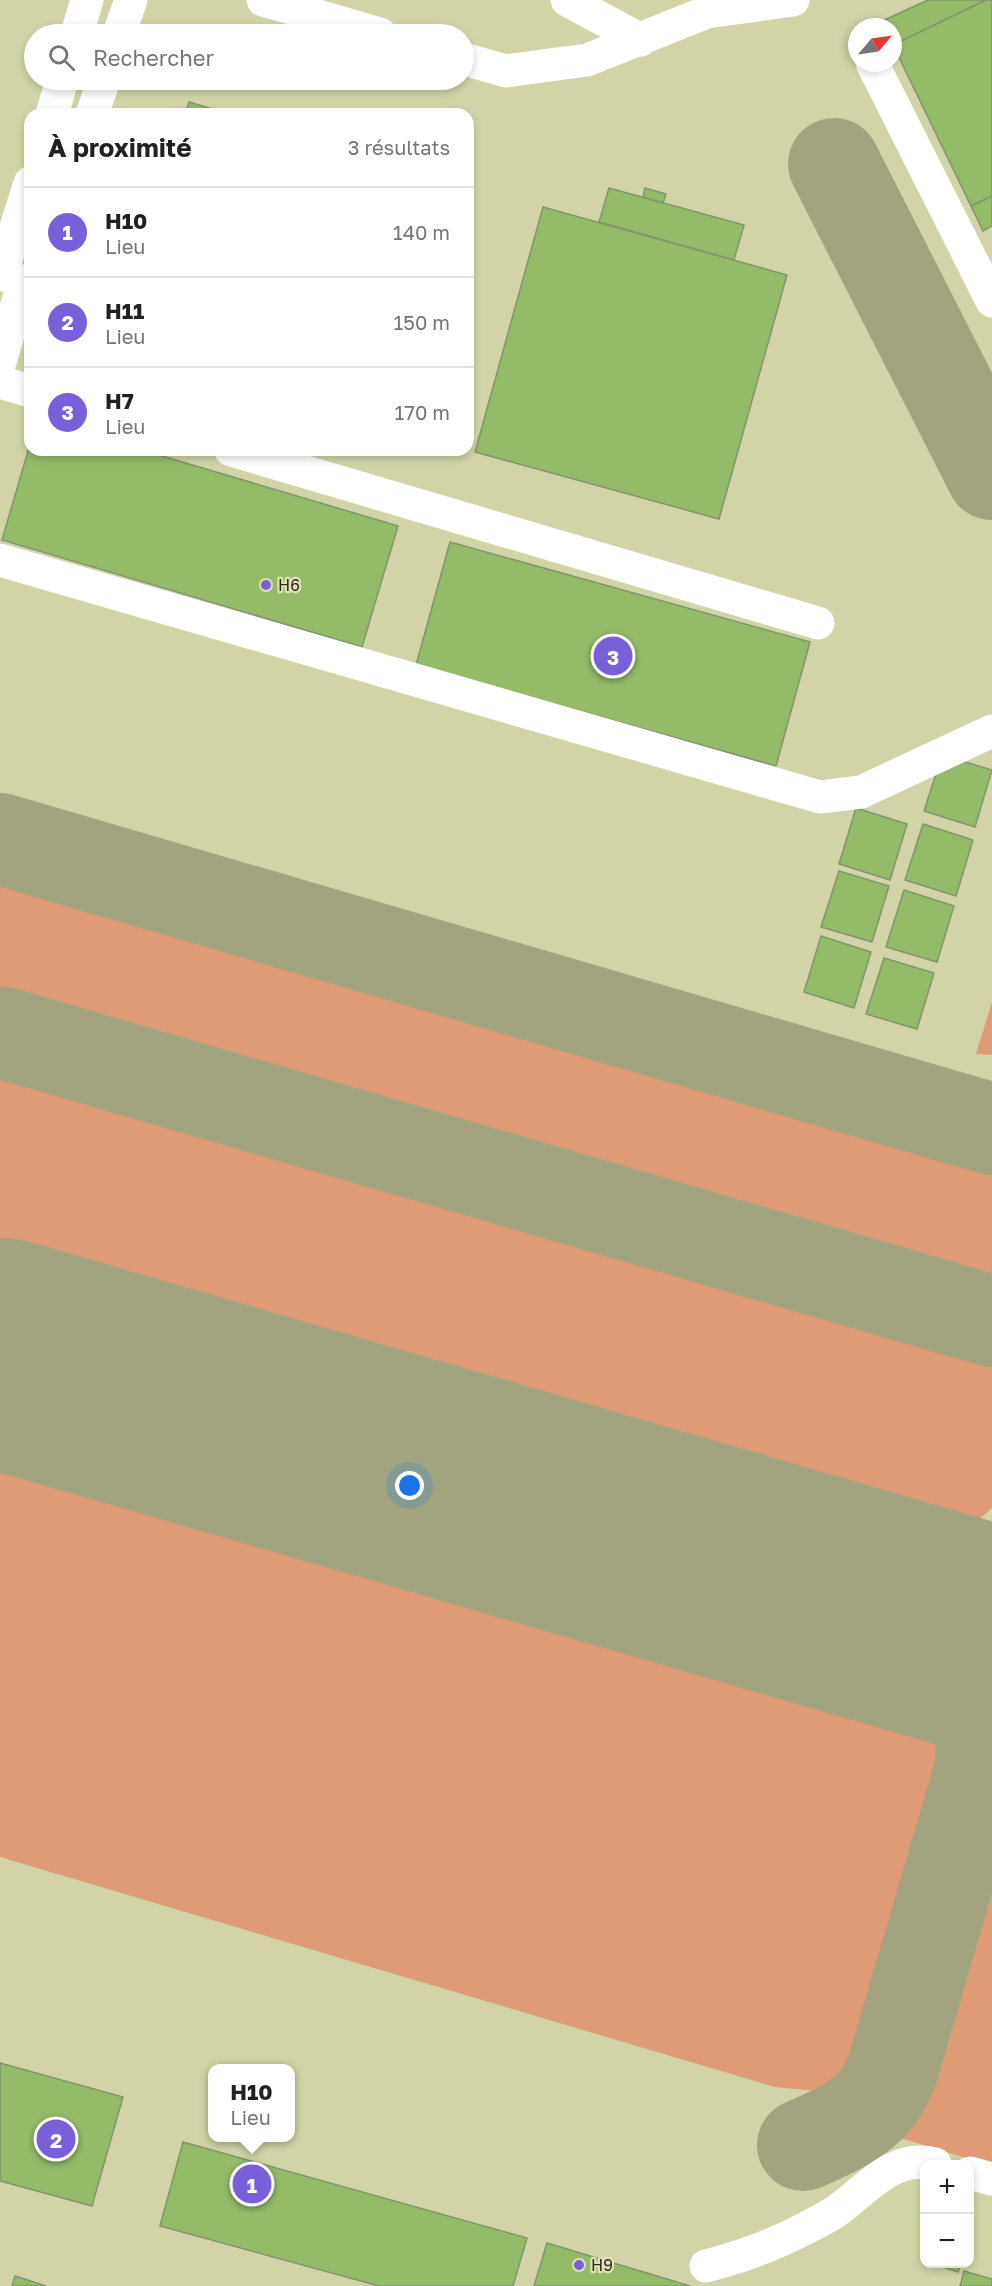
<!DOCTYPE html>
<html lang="fr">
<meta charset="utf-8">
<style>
:root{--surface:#fff;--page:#f6f6f6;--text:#202124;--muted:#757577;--line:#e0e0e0;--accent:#7a5fda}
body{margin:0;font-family:"Golos Text",sans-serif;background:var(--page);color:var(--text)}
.controls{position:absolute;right:18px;bottom:18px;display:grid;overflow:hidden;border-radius:12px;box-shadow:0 3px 9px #0003}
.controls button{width:54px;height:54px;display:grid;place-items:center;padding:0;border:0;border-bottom:2px solid var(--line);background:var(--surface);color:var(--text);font:30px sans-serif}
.compass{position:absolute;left:848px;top:18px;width:54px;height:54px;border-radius:50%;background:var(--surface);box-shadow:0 3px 9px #0003;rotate:61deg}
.you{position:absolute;left:410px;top:1486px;width:21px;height:21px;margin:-15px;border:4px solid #fff;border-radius:50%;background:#1a73e8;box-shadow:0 0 0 9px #1a73e833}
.badge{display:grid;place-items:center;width:39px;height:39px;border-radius:50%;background:var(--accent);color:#fff;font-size:20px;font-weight:700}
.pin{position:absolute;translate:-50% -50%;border:3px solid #fff;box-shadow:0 2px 6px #0006}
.popup{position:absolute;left:208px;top:2064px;width:87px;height:78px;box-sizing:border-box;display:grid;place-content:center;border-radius:12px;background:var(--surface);filter:drop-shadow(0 2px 4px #0005);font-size:20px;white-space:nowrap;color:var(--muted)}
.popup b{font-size:22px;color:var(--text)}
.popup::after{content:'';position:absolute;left:50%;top:100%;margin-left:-12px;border:12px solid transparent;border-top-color:var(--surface)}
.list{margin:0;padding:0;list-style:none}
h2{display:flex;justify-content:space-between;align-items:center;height:78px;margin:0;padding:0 24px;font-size:26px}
h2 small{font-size:20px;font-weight:400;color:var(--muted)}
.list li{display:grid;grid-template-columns:39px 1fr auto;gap:18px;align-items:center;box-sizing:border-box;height:90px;padding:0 24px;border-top:2px solid var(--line)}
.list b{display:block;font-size:22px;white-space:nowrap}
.list p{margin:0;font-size:20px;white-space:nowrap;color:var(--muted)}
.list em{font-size:20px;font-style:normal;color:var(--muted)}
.icon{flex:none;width:33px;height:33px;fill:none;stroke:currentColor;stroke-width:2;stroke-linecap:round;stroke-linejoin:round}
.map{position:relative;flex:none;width:992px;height:2286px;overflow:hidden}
.search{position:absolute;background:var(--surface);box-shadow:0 3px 9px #0003;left:24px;top:24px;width:450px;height:66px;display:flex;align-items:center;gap:15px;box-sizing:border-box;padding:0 21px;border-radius:33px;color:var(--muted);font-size:22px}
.panel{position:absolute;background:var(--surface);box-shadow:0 3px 9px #0003;left:24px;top:108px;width:450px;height:348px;border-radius:18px}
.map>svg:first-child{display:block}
.green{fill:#df9b75}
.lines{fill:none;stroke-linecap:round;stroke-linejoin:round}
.taxiway{stroke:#a2a480;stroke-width:92}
.runway{stroke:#a2a480;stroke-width:230}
.building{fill:#94bb68;stroke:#82956f;stroke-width:1.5}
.minor{stroke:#fff;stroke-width:33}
.poi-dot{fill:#7a5fda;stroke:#dfe1b5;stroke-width:2}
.labels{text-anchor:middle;stroke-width:4.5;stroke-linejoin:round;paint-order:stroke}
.poi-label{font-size:16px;fill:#2a2b1a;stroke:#dfe1b5;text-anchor:start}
</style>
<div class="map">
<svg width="992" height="2286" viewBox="0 0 992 2286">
<rect width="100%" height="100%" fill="#d2d4a8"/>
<!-- green -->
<g class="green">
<polygon points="0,862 992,1148 992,1293 0,1009"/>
<polygon points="992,1002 992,1055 976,1054"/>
<polygon points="0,1054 982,1345 992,1353 992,1508 968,1529 926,1540 0,1271"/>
<polygon points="0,1434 908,1700 943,1736 954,1776 875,2047 837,2093 775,2087 0,1857"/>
<polygon points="992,1810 992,2163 976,2161 900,2138"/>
</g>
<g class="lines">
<!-- taxiway -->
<g class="taxiway">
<polyline points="834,164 992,474"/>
<polyline points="0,839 992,1129"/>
<polyline points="0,1032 992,1321"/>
<path d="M881 1609C919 1602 962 1595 992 1568"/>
<path d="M803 2145C828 2134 857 2122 876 2100 883 2092 887 2080 892 2071L981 1767 982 1723 970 1692 949 1664 919 1633 881 1609"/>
</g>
<!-- runway -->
<polyline class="runway" points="0,1353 992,1641"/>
</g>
<!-- building -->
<g class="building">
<polygon points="928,0 986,0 893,45 893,27 882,27 880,22"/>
<polygon points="986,0 992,0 992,196 971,206 893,45"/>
<polygon points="189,102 229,114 185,114"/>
<polygon points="609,188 744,225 734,260 599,222"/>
<polygon points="645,188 666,194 663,203 643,197"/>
<polygon points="992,196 992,226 983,231 971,206"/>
<polygon points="543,207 787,275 719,519 475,452"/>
<polygon points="30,444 30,450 142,450 398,526 362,647 2,540"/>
<polygon points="450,542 810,642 776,766 416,665"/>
<polygon points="942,755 992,770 975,827 924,811"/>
<polygon points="856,808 907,824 890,880 839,864"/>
<polygon points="923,824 973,840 956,896 905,880"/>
<polygon points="839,871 889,886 872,942 821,927"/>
<polygon points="904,890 954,906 937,962 886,947"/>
<polygon points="821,936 871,952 854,1008 804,992"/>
<polygon points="884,958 934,973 917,1029 866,1014"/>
<polygon points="0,2063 123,2097 92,2206 0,2181"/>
<polygon points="183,2142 527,2238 513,2286 379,2286 160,2226"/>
<polygon points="547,2243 690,2286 534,2286"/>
<polygon points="937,2264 961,2264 958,2272 936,2265"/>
<polygon points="964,2271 992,2279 992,2286 960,2286"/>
<polygon points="15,2276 46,2286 12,2286"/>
</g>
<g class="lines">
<!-- minor -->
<g class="minor">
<polyline points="263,0 380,34"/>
<polyline points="567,0 641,40"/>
<polyline points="707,12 793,0"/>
<polyline points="77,34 87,0"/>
<polyline points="119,34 131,0"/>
<polyline points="464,59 506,71 587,60 707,12 726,0"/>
<polyline points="872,63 992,301"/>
<polyline points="52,114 62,80"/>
<polyline points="92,114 104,80"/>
<polyline points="1,275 30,183"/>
<polyline points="0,362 24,281"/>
<polyline points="0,382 30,391"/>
<polyline points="231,450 818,623"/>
<polyline points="0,560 820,797 861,792 992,731"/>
<polyline points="970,2173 992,2179"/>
<path d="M706 2266C742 2257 774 2245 806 2228 818 2222 832 2215 842 2207 870 2185 896 2154 935 2164"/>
</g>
</g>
<!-- markers -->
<g class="poi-dot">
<circle cx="266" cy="585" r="6"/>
<circle cx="579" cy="2265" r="6"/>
</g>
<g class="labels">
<!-- poi labels -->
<g class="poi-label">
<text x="278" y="591">H6</text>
<text x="591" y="2271">H9</text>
</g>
</g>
</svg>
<div class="controls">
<button>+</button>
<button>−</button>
</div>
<svg class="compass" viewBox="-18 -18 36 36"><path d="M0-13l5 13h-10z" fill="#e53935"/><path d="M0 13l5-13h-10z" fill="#757577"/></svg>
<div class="you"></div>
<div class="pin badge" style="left:252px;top:2184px">1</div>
<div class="popup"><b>H10</b>Lieu</div>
<div class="pin badge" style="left:56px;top:2139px">2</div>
<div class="pin badge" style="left:613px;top:656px">3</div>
<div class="search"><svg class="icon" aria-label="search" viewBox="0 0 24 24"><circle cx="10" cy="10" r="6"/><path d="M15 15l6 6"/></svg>Rechercher</div>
<section class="panel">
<h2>À proximité<small>3 résultats</small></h2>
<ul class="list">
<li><span class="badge">1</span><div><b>H10</b><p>Lieu</p></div><em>140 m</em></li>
<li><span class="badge">2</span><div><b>H11</b><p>Lieu</p></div><em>150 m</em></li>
<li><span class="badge">3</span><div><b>H7</b><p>Lieu</p></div><em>170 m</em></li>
</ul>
</section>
</div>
